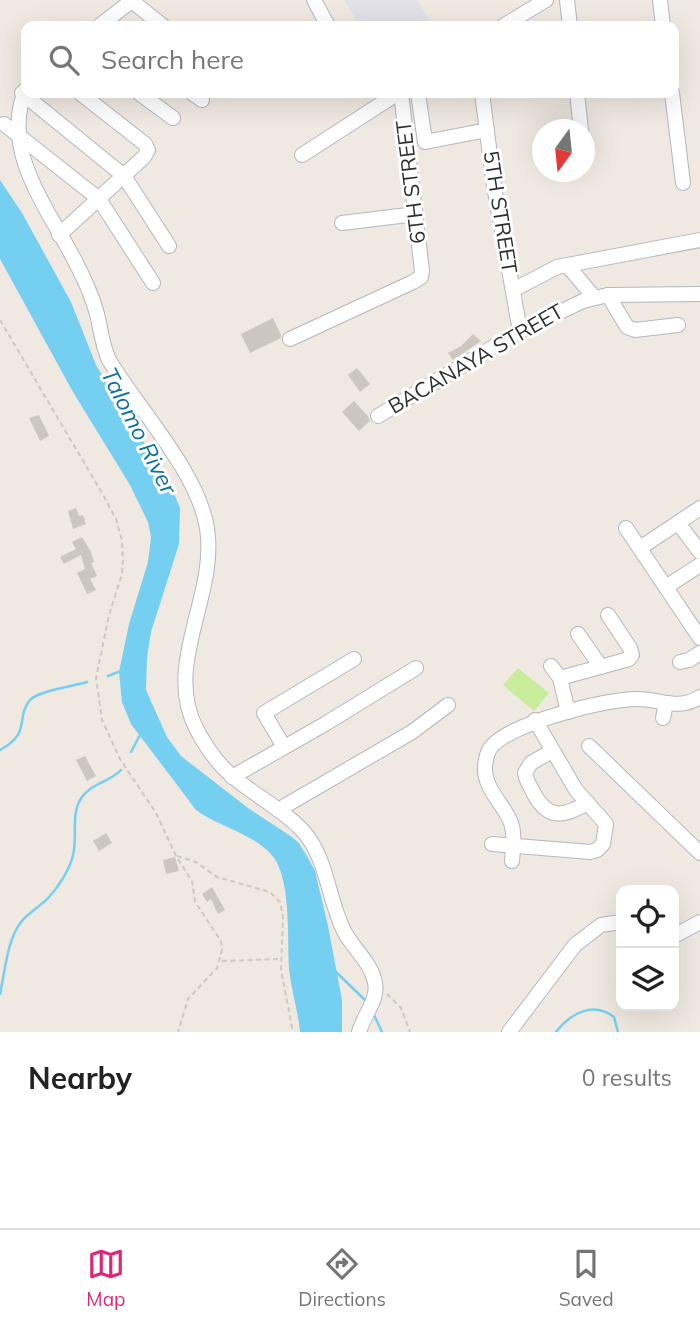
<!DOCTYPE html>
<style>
:root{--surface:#fff;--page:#f2f2f2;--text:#222;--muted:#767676;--line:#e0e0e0;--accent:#db2777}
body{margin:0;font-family:Mulish,sans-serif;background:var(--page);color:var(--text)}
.controls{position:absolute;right:21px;bottom:21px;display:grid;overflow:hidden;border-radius:14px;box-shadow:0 7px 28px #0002}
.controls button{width:63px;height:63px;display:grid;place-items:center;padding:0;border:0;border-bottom:2px solid var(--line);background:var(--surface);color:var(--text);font:35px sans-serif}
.compass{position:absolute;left:532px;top:119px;width:63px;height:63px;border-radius:50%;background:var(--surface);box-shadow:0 7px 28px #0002;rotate:195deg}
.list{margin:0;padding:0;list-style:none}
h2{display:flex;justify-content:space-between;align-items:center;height:91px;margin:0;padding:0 28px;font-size:30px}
h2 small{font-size:23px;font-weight:400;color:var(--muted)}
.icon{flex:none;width:38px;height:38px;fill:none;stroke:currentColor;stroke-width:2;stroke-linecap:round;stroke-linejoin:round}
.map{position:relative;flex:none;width:700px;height:1032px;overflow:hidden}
.search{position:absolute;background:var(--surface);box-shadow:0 7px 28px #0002;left:21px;right:21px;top:21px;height:77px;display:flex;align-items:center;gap:18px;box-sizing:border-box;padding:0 24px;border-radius:14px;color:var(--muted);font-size:26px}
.sheet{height:196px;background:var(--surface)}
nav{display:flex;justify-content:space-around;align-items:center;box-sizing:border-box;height:98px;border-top:2px solid var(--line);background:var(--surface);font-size:19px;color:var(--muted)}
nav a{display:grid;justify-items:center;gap:4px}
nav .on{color:var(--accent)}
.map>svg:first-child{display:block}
.industrial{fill:#e3e1e8}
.pitch{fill:#c9ec9a}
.water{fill:#75cff0}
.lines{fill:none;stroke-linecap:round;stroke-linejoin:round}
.stream{stroke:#75cff0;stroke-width:2.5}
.building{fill:#cbc7bf}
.minor-casing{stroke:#b4b7c1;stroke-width:16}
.path{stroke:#c9c9c9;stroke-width:2;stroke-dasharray:5 3.5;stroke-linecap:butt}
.minor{stroke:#fff;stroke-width:14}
.labels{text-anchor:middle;stroke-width:6;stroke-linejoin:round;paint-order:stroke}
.street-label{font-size:21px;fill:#2e2e2e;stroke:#fff}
.water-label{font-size:23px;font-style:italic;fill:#0d6fa3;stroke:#fff}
</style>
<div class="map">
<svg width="700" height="1032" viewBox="0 0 700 1032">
<rect width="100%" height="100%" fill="#efe9e1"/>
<!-- industrial -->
<polygon class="industrial" points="344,0 417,0 433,26 360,26"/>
<!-- pitch -->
<polygon class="pitch" points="518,668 549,693 534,711 503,685"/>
<!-- water -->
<path class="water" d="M0 180 22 213 71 302 96 365 171 486 180 508 179 544 151 632 147 657 146 690 167 737 181 756 248 808 289 835 298 842 307 856 315 871 328 926 342 1000V1032H300C298 1010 291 990 289 968 287 939 292 874 270 853 249 832 219 827 196 810L131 724 122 702 119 672 129 624 148 562 151 537 148 522 130 485 73 392 0 259Z"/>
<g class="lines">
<!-- stream -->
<g class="stream">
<polyline points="108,676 121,671"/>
<path d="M0 750C32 733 15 718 30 700 38 691 74 686 87 682"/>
<polyline points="131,752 141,733"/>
<polyline points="336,972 366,1001"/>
<path d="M0 994C5 972 7 940 21 922 29 912 41 906 49 897 59 886 70 869 73 855 78 837 70 813 82 797 92 783 110 782 121 770"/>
<polyline points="373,1013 382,1032"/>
<path d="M556 1032C571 1013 593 1001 614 1017L618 1032"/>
</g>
</g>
<!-- building -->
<g class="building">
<polygon points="273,318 281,335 281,338 250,353 241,334"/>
<polygon points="473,334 481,341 453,360 448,353 461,346"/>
<polygon points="357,368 370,384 360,392 348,375"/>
<polygon points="354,401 368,416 370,421 359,431 342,412"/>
<polygon points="39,415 49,436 40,441 29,418"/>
<polygon points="76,508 79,516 83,515 86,524 73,529 68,511"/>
<polygon points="82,537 91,552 94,562 91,563 97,576 90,579 96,590 87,594 77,573 85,569 81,555 64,564 60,557 76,549 72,542"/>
<polygon points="85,756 96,776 87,781 76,760"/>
<polygon points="106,833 112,843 99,851 93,841"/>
<polygon points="175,857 179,871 166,874 163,860"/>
<polygon points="212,887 225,910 218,914 211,899 207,902 202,894"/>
</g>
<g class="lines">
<defs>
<g id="minor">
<polyline points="314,0 328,26"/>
<polyline points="567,0 570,26"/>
<polyline points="660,0 663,26"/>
<polyline points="132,1 163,26"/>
<polyline points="99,26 133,0"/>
<polyline points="503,26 546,0"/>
<path d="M26 89C0 149 47 207 74 259 83 276 92 295 97 314 101 330 102 345 109 360 139 410 198 472 207 528 218 596 162 665 197 730 206 747 218 764 232 776 255 796 283 809 303 831 328 859 328 901 345 933 354 949 372 964 375 983 379 998 363 1017 359 1032"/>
<polyline points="22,93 124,176 169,246"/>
<polyline points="139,93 173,118"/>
<polyline points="192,93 202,100"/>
<polyline points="418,93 425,142 487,130"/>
<polyline points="482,93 494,186 520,331"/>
<polyline points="577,93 581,130"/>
<polyline points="672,93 683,183"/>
<polyline points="4,124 99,199 153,283"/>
<polyline points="302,155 398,93"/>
<polyline points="342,223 416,214"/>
<polyline points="59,235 144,157 148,150 145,144 80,93"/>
<polyline points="567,265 594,297"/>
<polyline points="513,290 557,267 700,240"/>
<polyline points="608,295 627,327 635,330 678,325"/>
<polyline points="290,339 413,282 421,277 422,271 401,93"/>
<polyline points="378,416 520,331 583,301 608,295 700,294"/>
<polyline points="678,523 700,552"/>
<polyline points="626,528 700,638"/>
<polyline points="640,548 700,508"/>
<polyline points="666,587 700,565"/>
<polyline points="578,634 601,667"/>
<polyline points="680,662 689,660 700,653"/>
<polyline points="551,666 560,678 568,712"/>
<polyline points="560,678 629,659 632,655 630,648 608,615"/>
<polyline points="663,718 666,704"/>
<polyline points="589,746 700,853"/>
<polyline points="284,747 264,713 354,659"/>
<path d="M552 751 531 763 525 773C526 781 531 787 534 794 549 821 563 816 588 803"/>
<polyline points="232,777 325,724 416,668"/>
<polyline points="278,810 412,732 448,705"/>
<polyline points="492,844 590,852 597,850 603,844 606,824 576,790 535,720"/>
<path d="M512 861C513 849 515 834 511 823 504 804 483 788 485 766 486 759 487 751 492 746 512 723 608 698 638 699 661 699 678 711 700 697"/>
<polyline points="674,936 700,922"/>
<polyline points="509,1032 575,945 601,925 621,922"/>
</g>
</defs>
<!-- minor casing -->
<use href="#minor" class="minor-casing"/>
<!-- path -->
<g class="path">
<polyline points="0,320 102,493 116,519 122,541 123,559 122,574 109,615 96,678 102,720 120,759 156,813 176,856 192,881 195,902 221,941 222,950 217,968 188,999 178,1032"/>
<polyline points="177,856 196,862 217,877 270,892 280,902 283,917 281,970 293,1032"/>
<polyline points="222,961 279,959"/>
<polyline points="387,994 401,1008 410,1032"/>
</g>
<!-- minor -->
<use href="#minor" class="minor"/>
</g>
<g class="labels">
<!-- street labels -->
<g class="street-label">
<text transform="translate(411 182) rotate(-97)" y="7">6TH STREET</text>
<text transform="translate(500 212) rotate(81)" y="7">5TH STREET</text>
<text transform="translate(476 359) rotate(-30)" y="7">BACANAYA STREET</text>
</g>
<!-- water labels -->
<g class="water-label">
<text transform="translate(139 431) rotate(63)" y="8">Talomo River</text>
</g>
</g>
</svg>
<div class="controls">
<button><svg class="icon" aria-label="locate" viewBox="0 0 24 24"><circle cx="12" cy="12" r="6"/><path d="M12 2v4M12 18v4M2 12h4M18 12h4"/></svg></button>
<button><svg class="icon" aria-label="layers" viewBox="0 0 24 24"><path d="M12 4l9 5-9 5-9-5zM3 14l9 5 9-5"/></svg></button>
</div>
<svg class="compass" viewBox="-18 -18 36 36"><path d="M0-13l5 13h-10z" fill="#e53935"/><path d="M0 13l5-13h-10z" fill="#767676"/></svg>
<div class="search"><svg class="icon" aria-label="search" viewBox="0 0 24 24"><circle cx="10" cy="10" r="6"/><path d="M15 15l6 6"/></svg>Search here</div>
</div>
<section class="sheet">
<h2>Nearby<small>0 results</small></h2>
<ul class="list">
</ul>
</section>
<nav>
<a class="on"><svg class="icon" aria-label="map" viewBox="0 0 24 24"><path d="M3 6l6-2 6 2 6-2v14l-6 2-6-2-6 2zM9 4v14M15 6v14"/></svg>Map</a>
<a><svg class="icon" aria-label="directions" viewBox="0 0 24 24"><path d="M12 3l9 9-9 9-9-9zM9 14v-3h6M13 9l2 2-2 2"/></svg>Directions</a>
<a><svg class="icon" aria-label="saved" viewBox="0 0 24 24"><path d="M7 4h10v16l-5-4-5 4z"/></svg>Saved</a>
</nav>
